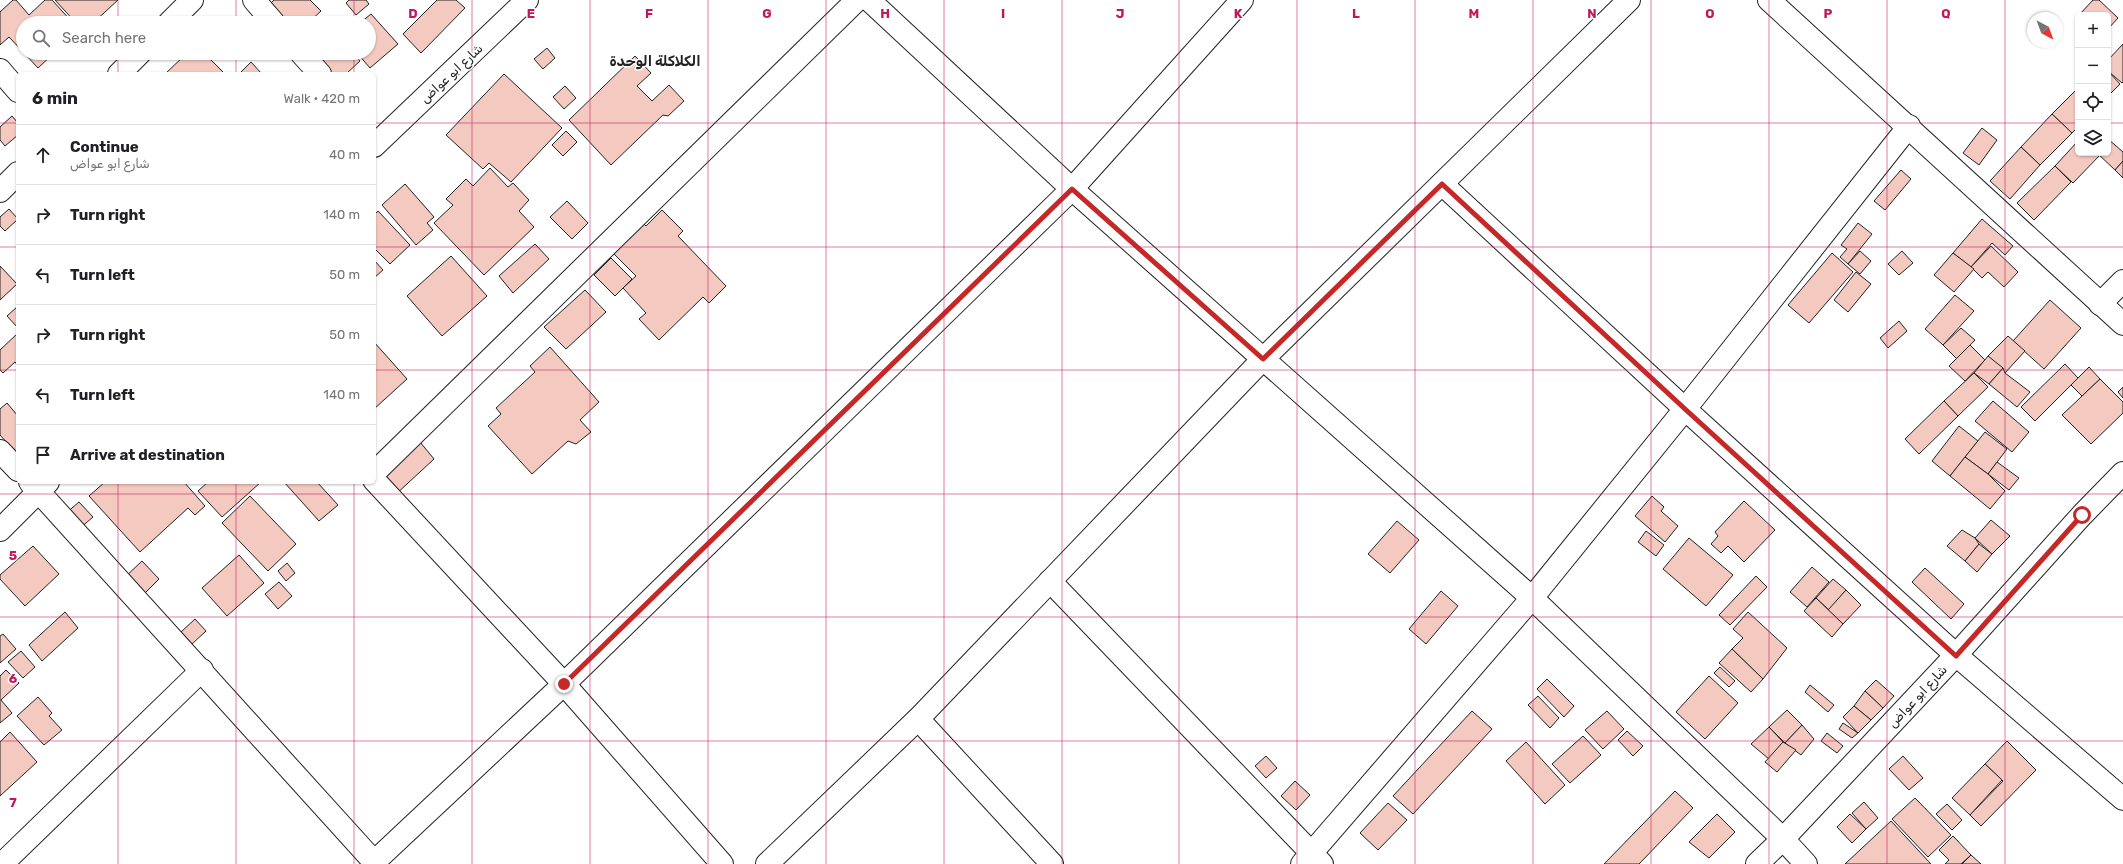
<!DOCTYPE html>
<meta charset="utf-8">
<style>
:root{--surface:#fff;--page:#f2f2f2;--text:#202124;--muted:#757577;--line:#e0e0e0}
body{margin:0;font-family:Rubik,Vazirmatn,sans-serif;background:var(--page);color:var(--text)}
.controls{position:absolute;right:12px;top:12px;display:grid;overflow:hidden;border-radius:6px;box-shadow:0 1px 3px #0004}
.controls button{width:36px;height:36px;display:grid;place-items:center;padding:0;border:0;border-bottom:1px solid var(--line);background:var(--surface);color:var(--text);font:20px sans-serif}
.compass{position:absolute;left:2027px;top:12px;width:36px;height:36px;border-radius:50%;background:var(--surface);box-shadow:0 1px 3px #0004;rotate:139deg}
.stop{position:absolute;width:12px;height:12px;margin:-9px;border:3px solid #c62828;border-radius:50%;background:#fff}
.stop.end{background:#c62828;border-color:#fff;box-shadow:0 1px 4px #0008}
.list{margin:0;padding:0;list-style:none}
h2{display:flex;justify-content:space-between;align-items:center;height:52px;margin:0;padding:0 16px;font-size:17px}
h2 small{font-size:13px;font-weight:400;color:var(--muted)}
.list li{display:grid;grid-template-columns:26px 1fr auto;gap:12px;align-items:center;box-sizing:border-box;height:60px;padding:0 16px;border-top:1px solid var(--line)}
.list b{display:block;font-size:15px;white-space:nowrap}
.list p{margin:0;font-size:13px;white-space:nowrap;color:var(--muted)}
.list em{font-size:13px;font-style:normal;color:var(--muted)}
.icon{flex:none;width:22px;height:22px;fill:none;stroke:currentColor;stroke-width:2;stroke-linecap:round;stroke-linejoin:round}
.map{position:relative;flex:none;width:2123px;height:864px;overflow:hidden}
.search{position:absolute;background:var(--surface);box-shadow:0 1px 3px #0004;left:16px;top:16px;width:360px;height:44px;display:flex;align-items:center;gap:10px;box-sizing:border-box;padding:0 14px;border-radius:22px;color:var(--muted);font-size:15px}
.panel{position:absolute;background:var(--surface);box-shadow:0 1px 3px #0004;left:16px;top:72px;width:360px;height:412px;border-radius:6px}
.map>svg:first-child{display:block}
.building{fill:#f3c9c0;stroke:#222}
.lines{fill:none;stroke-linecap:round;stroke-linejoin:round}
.minor-casing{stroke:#222;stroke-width:24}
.minor{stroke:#fff;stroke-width:22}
.route{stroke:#c62828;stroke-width:5}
.grid{fill:none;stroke:#c2185b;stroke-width:1;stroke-opacity:0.55}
.labels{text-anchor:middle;stroke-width:3;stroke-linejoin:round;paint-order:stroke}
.street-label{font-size:13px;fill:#222;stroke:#fff}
.neighbourhood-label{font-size:14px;font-weight:bold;fill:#222;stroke:#fff}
.grid-label{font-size:13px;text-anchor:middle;font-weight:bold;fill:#c2185b;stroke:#fff;stroke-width:3;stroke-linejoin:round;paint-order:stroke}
</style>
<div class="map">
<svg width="2123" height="864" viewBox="0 0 2123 864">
<rect width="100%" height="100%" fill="#fff"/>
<!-- building -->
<g class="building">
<polygon points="13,0 16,0 29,15 45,0 52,0 73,23 23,23 23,52 9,37 0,45 0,12"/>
<polygon points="55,0 118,0 93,23 76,23"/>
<polygon points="274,0 310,0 321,11 308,23 277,23 264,10"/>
<polygon points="349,0 366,0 369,4 356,15 346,3"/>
<polygon points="437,0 456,0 465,8 421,53 403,34"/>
<polygon points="2093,0 2099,0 2118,18 2108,29 2108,15 2079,15"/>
<polygon points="371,14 398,44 370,68 357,53 369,53 369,23 360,23"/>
<polygon points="348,18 352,23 342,23"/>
<polygon points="2123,44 2123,82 2122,83 2108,71 2108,60"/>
<polygon points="547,48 555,58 543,69 534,59"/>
<polygon points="24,53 54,53 38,68"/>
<polygon points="187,53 204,53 225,74 165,74"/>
<polygon points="313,53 353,53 360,61 346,74 324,74"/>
<polygon points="635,56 651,73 637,86 652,101 669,85 684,101 668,116 663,115 611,165 569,120"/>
<polygon points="251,62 262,74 239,74"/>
<polygon points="2108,71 2120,84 2108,96"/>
<polygon points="504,74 562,128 511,182 489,163 483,169 446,135"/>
<polygon points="565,86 576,98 564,109 553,97"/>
<polygon points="2078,88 2078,127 2072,133 2052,114"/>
<polygon points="2052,114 2072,133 2040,165 2021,147"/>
<polygon points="12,116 18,123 18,135 5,146 0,140 0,127"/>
<polygon points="1982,128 1997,140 1979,165 1963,153"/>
<polygon points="566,131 577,142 563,156 552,145"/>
<polygon points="2108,139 2123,152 2123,161 2115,170 2097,153 2108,153"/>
<polygon points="2078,141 2078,153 2098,153 2100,155 2073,183 2055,166"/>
<polygon points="2021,147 2040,165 2010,199 1990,181"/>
<polygon points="2123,161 2123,178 2115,170"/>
<polygon points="2055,166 2071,182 2034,220 2017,203"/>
<polygon points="490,168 508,187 513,183 529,200 519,211 534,227 484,275 434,223 453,205 446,199 466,179 473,186"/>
<polygon points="1901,170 1911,179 1885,210 1874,201"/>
<polygon points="405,184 434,217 427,223 433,230 416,245 382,205"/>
<polygon points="567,201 588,223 572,239 550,217"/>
<polygon points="9,209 18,219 5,231 0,226 0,217"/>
<polygon points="662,210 683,231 678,236 726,286 709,303 703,297 659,340 639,319 646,313 623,288 636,276 613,253 644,224 646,226"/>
<polygon points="378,211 410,245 390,264 374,248 374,215"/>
<polygon points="1982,219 2013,246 2005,255 1992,243 1971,267 1953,253"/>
<polygon points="1858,223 1872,234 1848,264 1840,257 1847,249 1841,245"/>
<polygon points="535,244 549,259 513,293 499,276"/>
<polygon points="1991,246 2018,272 2004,287 1988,272 1982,278 1971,267"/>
<polygon points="1860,251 1871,261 1860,274 1848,264"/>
<polygon points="1902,251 1913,263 1899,275 1888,264"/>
<polygon points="1832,253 1853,272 1809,323 1788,305"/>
<polygon points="1953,253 1974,269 1954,292 1934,275"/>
<polygon points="451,256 487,296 442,336 407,296"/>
<polygon points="611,258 632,279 615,296 594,275"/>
<polygon points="374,260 383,270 374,278"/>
<polygon points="0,266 17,284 0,300"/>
<polygon points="1856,272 1871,284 1848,312 1834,300"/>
<polygon points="585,290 606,312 566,349 544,327"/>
<polygon points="1955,295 1974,311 1943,345 1925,329"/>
<polygon points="2050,300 2081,328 2044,369 2013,341"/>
<polygon points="18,306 18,328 7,316"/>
<polygon points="1899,321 1907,331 1888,348 1880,338"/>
<polygon points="1961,328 1975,340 1957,359 1943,345"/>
<polygon points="18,333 18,366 15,362 3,373 0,370 0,350"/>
<polygon points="2008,336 2025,351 2005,373 1988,356"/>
<polygon points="374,342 407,379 374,409"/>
<polygon points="1970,345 1985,360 1965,381 1949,366"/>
<polygon points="550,347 599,402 580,420 591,432 576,444 568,441 532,474 488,426 501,414 496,408 535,372 530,366"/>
<polygon points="1988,356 2003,368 1989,384 1974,373"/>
<polygon points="2065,364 2078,378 2035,421 2021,407"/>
<polygon points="2089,367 2100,379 2082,396 2071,385"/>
<polygon points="2003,368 2005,373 2030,392 2017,407 1989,384"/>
<polygon points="1974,373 1988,387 1958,416 1944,401"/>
<polygon points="2100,379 2123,402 2123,413 2091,444 2062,415"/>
<polygon points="2123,387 2123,398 2118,392"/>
<polygon points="1944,401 1958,416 1919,454 1905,439"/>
<polygon points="1993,401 2029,432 2012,452 1975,421"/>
<polygon points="7,403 18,416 18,455 0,435 0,409"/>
<polygon points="1959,426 1978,441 1950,476 1932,461"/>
<polygon points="1985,432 2007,449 1988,474 1965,457"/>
<polygon points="420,442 434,459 394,496 379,479"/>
<polygon points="1965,457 1988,474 2005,491 1990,509 1950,476"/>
<polygon points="1997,462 2019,478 2009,490 1988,474"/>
<polygon points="105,482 184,482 205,506 195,515 188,508 140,552 89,496"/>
<polygon points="208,482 261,482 222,517 198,491"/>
<polygon points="284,482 317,482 338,505 319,521"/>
<polygon points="250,496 296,544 268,571 222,523"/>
<polygon points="1652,496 1664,507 1661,511 1678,526 1665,542 1635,516"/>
<polygon points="1744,501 1775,530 1744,562 1728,546 1721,553 1711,544 1718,536 1715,532"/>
<polygon points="79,502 93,517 79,529 65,514"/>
<polygon points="1991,520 2010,536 1992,554 1975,538"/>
<polygon points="1397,521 1419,540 1390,573 1368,554"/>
<polygon points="1962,530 1975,538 1979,544 1965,561 1947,546"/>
<polygon points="1646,531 1664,545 1656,556 1638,542"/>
<polygon points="1689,538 1733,575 1706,606 1663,569"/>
<polygon points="1979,544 1992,554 1977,572 1965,561"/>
<polygon points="33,546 59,574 25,606 0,579 0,575"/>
<polygon points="239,555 264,583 227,616 202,588"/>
<polygon points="142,561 159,579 141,597 123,579"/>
<polygon points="287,563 295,573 286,581 278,571"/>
<polygon points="1812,567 1829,582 1807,607 1790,592"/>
<polygon points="1925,568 1964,604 1951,619 1912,582"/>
<polygon points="1756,576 1767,587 1730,625 1719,615"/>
<polygon points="1833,579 1846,590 1829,610 1816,598"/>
<polygon points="279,582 292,596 278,609 265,594"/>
<polygon points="1846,590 1861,605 1843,624 1828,610"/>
<polygon points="1441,591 1458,606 1426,644 1409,629"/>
<polygon points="1816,598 1843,624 1832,637 1804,611"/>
<polygon points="65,612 78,628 42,661 29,645"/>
<polygon points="1748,612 1787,648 1763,679 1732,649 1743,638 1733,629"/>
<polygon points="195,619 206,631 192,644 181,632"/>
<polygon points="3,634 16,649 0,663 0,636"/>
<polygon points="1732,649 1763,679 1751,692 1719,663"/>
<polygon points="21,651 35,667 23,678 8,662"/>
<polygon points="1720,667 1735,681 1729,687 1714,673"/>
<polygon points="6,670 19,683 1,700 12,713 0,723 0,676"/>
<polygon points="1709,676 1738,703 1705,739 1676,712"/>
<polygon points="1547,679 1574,706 1564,717 1537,689"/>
<polygon points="1876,680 1894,696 1883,708 1865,691"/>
<polygon points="1810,685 1834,705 1828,712 1805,692"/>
<polygon points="1865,691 1883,708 1871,720 1854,706"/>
<polygon points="1538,696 1559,718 1550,728 1528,705"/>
<polygon points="38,697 52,713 49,716 62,730 44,745 17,716"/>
<polygon points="1854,706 1871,720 1858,733 1843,717"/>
<polygon points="1787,710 1802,725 1785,743 1769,727"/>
<polygon points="1472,711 1492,729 1413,814 1393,796"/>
<polygon points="1607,711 1624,729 1603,749 1585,730"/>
<polygon points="1843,723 1858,733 1852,738 1839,729"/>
<polygon points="1802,725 1814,739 1801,755 1785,743"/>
<polygon points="1769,727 1783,742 1769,759 1751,744"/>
<polygon points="1627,731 1643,746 1633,756 1618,740"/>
<polygon points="10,732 37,762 0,796 0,742"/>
<polygon points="1827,733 1843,746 1837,753 1821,741"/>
<polygon points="1583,736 1601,755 1570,783 1552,764"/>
<polygon points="2007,741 2036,770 1981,826 1970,815 2003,781 1985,764"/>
<polygon points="1526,742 1565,785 1545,804 1506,761"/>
<polygon points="1783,742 1796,750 1777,772 1765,762"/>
<polygon points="1266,756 1277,768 1266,778 1255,766"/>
<polygon points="1903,756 1923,778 1909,790 1889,769"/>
<polygon points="1985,764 2002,780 1970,815 1952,798"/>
<polygon points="1295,781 1310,795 1296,810 1281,796"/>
<polygon points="1675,791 1693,808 1639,864 1604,864"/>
<polygon points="1915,798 1951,835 1928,857 1892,819"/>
<polygon points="1864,802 1878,818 1866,829 1852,813"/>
<polygon points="1388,803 1407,820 1378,850 1360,833"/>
<polygon points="1947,804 1962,820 1952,830 1936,814"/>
<polygon points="1717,814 1735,832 1709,858 1689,842"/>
<polygon points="1850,814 1866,829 1852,843 1837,827"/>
<polygon points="1891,821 1931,864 1845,864"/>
<polygon points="1953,836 1971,855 1961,864 1945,864 1949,860 1939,850"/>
<polygon points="1971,855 1981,864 1962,864"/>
</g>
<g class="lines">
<defs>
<g id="minor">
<polyline points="254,0 274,23"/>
<polyline points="869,0 1072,189 1532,598 1783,839 1806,864"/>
<polyline points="1769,0 2123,324"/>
<polyline points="169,23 192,0"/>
<polyline points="301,53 320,74"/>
<polyline points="0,70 18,91"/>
<polyline points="119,74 140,53"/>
<polyline points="374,146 527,0"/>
<polyline points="1442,184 1685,409 1956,655 2123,799"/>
<polyline points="0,191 18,173"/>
<polyline points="2100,304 2123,281"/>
<polyline points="0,451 18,470"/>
<polyline points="374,473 857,0"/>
<polyline points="374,480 564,684 722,864"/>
<polyline points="30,482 376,864"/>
<polyline points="0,530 48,482"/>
<polyline points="1050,581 1322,864"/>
<polyline points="918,719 1052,864"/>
<polyline points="2,864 202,670"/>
<polyline points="372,864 564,684 1072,189 1242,0"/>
<polyline points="767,864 918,719 1263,359 1629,0"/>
<polyline points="1302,864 1532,598 1685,409 1909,126"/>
<polyline points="1757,864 1783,839 1956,655 2082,515 2123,473"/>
</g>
</defs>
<!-- minor casing -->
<use href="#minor" class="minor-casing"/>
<!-- minor -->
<use href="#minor" class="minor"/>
</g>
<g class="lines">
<!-- route -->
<polyline class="route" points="564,684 1072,189 1263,359 1442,184 1685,409 1956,656 2082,515"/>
</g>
<!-- grid -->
<path class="grid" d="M118 0V23M236 0V23M354 0V23M472 0V864M590 0V864M708 0V864M826 0V864M944 0V864M1062 0V864M1179 0V864M1297 0V864M1415 0V864M1533 0V864M1651 0V864M1769 0V864M1887 0V864M2005 0V864M118 53V74M236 53V74M354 53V74M0 123H18M374 123H2078M2108 123H2123M0 247H18M374 247H2123M0 370H18M374 370H2123M118 482V864M236 482V864M354 482V864M0 494H2123M0 617H2123M0 741H2123"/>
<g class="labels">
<!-- street labels -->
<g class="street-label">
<text transform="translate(451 73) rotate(-43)" y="5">شارع ابو عواض</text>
<text transform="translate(1917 696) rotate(-47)" y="5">شارع ابو عواض</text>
</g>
<!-- neighbourhood labels -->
<g class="neighbourhood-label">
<text x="655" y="66">الكلاكلة الوحدة</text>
</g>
</g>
<g class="grid-label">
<text x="413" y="18">D</text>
<text x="531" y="18">E</text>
<text x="649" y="18">F</text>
<text x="767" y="18">G</text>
<text x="885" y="18">H</text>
<text x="1003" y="18">I</text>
<text x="1120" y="18">J</text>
<text x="1238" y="18">K</text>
<text x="1356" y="18">L</text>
<text x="1474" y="18">M</text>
<text x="1592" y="18">N</text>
<text x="1710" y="18">O</text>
<text x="1828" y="18">P</text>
<text x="1946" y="18">Q</text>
<text x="13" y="560">5</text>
<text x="13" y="683">6</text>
<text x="13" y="807">7</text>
</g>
</svg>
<div class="controls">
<button>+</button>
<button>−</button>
<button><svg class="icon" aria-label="locate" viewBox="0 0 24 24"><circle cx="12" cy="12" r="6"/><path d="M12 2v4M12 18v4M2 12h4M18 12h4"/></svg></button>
<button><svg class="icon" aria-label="layers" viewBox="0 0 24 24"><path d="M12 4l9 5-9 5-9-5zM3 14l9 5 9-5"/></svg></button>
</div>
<svg class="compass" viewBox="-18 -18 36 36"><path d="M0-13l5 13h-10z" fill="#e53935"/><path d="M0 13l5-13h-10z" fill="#757577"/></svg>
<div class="stop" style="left:2082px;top:515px"></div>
<div class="stop end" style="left:564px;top:684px"></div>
<div class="search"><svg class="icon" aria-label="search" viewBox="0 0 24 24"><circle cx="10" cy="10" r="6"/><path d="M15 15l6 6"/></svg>Search here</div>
<section class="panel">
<h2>6 min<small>Walk · 420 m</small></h2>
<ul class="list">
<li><svg class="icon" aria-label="ahead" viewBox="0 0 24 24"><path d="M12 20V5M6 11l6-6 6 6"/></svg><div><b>Continue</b><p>شارع ابو عواض</p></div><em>40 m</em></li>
<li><svg class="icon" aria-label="right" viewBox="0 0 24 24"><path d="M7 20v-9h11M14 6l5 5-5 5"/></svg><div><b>Turn right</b></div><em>140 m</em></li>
<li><svg class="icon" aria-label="left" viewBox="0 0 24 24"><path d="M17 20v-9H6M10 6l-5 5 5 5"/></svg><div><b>Turn left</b></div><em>50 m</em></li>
<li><svg class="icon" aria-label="right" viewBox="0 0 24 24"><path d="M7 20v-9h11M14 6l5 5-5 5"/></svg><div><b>Turn right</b></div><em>50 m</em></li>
<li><svg class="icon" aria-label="left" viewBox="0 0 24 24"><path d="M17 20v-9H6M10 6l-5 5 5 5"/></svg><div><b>Turn left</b></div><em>140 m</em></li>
<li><svg class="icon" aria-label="arrive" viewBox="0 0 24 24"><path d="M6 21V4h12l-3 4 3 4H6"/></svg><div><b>Arrive at destination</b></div></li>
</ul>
</section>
</div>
